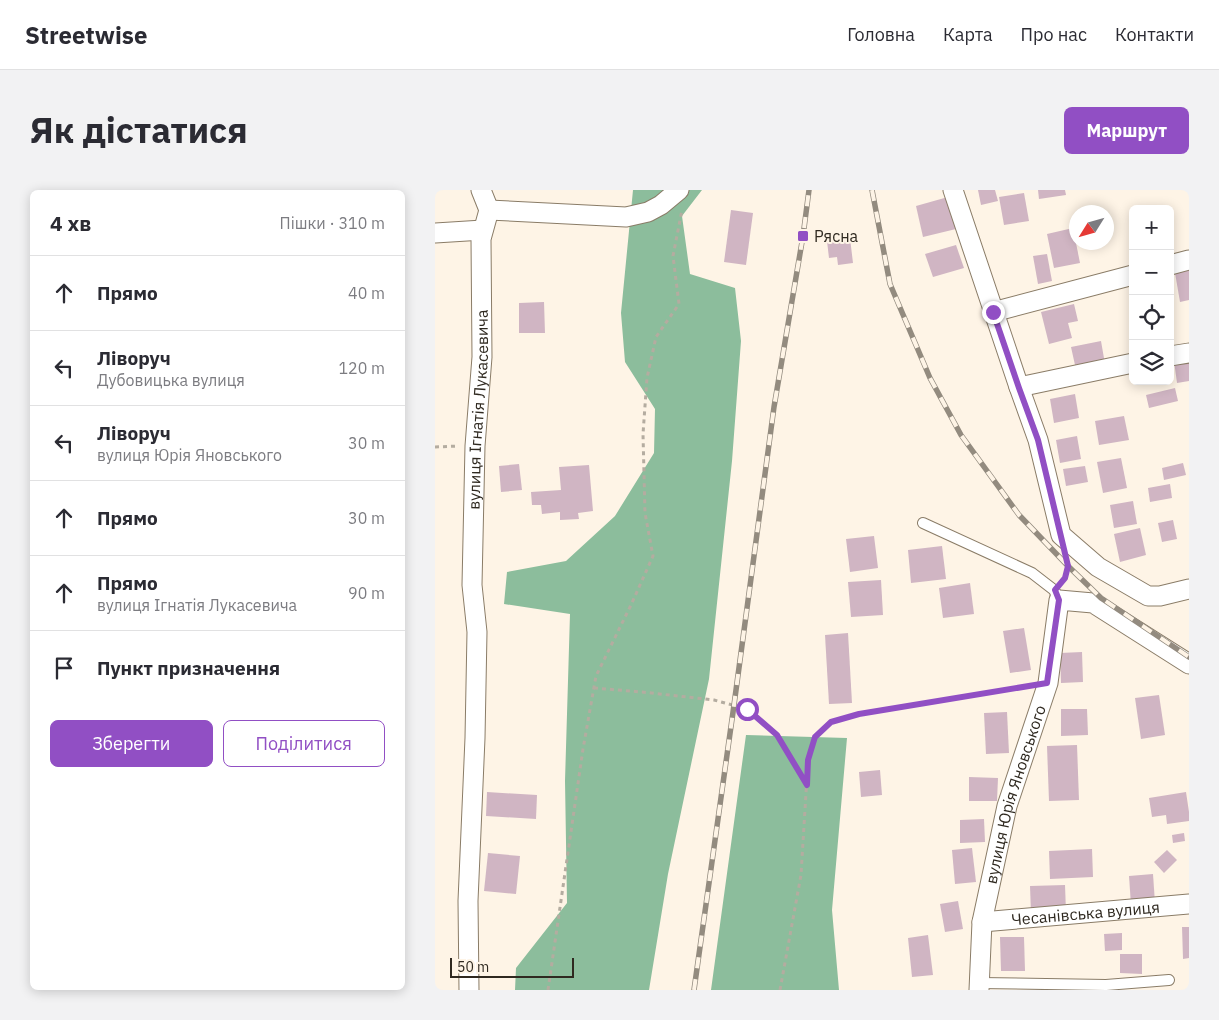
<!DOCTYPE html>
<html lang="uk">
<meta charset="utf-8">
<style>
:root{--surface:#fff;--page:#f2f2f3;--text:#2b2b33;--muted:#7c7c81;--line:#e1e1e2;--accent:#914fc4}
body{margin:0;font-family:"IBM Plex Sans",sans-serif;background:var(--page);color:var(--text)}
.controls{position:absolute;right:15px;top:15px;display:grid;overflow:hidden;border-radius:8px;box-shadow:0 2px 12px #0003}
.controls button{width:45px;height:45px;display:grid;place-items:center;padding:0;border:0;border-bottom:1px solid var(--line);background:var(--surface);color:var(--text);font:25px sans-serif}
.compass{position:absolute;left:634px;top:15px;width:45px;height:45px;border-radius:50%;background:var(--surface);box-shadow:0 2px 12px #0003;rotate:233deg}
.scale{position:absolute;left:15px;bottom:12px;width:124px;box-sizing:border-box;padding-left:5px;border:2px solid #2f2920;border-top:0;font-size:14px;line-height:18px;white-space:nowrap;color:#2f2920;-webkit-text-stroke:4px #fef4e6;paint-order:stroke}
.stop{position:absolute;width:15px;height:15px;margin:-11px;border:4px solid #914fc4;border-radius:50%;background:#fff}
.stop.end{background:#914fc4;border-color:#fff;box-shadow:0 1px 5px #0008}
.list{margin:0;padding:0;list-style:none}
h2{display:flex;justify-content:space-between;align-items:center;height:65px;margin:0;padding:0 20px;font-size:21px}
h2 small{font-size:16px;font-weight:400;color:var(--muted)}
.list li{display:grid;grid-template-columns:32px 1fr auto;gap:15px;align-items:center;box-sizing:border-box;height:75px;padding:0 20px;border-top:1px solid var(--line)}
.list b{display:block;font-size:19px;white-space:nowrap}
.list p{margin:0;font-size:16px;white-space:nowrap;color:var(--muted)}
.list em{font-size:16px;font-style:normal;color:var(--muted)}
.actions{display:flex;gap:10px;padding:15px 20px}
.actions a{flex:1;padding:11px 0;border:1px solid var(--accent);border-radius:8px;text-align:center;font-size:18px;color:var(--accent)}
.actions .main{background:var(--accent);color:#fff}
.icon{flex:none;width:28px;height:28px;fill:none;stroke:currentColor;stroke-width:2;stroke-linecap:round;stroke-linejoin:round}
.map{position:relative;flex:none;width:754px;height:800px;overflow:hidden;border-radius:8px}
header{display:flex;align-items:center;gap:30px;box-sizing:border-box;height:70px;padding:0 25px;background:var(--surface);border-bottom:1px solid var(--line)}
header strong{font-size:24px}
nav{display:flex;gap:28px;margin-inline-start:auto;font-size:18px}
.intro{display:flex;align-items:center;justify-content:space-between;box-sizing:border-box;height:120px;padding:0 30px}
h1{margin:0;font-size:35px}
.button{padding:12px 22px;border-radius:8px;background:var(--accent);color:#fff;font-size:18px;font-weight:700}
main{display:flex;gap:30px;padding:0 30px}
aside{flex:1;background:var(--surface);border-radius:8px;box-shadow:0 2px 12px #0003}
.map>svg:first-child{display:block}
.forest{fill:#8cbd9c}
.building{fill:#d0b5c3}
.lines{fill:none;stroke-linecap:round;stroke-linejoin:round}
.lane-casing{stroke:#8a7c67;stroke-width:12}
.street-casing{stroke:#8a7c67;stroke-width:21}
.path{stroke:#b4aca0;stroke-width:3;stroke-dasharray:4 4;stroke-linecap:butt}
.lane{stroke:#fff;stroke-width:10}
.street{stroke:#fff;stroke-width:19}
.rail-casing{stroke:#938b7f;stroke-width:5.5}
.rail{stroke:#fef4e6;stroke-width:4;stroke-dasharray:11;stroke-linecap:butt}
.route{stroke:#914fc4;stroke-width:6}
.poi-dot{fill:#914fc4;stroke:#fef4e6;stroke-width:2}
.labels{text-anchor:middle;stroke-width:4;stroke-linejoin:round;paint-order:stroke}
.poi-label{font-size:16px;fill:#2f2920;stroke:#fef4e6;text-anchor:start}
.street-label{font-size:16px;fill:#2f2920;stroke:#fef4e6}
</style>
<header>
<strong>Streetwise</strong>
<nav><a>Головна</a><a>Карта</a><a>Про нас</a><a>Контакти</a></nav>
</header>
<div class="intro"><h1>Як дістатися</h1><a class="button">Маршрут</a></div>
<main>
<aside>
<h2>4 хв<small>Пішки · 310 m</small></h2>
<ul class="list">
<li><svg class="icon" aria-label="ahead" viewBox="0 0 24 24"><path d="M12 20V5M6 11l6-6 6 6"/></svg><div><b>Прямо</b></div><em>40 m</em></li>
<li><svg class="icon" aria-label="left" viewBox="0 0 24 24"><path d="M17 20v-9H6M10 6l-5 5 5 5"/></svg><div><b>Ліворуч</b><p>Дубовицька вулиця</p></div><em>120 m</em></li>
<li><svg class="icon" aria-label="left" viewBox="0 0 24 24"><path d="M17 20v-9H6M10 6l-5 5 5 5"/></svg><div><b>Ліворуч</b><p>вулиця Юрія Яновського</p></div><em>30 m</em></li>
<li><svg class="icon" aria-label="ahead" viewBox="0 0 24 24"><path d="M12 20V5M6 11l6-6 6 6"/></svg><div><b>Прямо</b></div><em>30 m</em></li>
<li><svg class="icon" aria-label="ahead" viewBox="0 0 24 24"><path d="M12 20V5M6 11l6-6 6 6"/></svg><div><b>Прямо</b><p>вулиця Ігнатія Лукасевича</p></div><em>90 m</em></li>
<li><svg class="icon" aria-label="arrive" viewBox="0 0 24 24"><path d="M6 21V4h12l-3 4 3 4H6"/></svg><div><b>Пункт призначення</b></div></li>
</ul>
<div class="actions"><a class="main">Зберегти</a><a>Поділитися</a></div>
</aside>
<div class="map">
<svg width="754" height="800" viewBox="0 0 754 800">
<rect width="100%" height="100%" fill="#fef4e6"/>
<!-- forest -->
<g class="forest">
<polygon points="198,0 267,0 247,26 255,84 300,98 306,151 297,271 274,489 233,684 214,800 80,800 81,778 132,713 130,591 135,424 69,414 72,382 131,371 180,326 219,263 220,219 190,172 186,123"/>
<polygon points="311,545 412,548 397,720 404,800 276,800"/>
</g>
<!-- building -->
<g class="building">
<polygon points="543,0 560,0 563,11 546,15"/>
<polygon points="603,0 630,0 631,5 604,9"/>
<polygon points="589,3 594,31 569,35 564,7"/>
<polygon points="513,7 521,39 488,47 481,16"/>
<polygon points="296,20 318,23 311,75 289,72"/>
<polygon points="638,38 645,73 619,78 612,44"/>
<polygon points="415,48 418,73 403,75 402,67 394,68 392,51"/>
<polygon points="521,55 529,78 498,87 490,64"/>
<polygon points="612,64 617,91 603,94 598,66"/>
<polygon points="754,74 754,110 745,112 739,77"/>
<polygon points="109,112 110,143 84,143 84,113"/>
<polygon points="639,114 643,131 633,133 637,148 614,154 606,122"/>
<polygon points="666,151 670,174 651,178 650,173 640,175 636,157"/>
<polygon points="754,169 754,191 742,193 739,171"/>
<polygon points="740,198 743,211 714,218 711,205"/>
<polygon points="640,204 644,228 619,233 615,209"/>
<polygon points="689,226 694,250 664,255 660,231"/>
<polygon points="642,246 646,269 625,273 621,250"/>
<polygon points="686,268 692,298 668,303 662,272"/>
<polygon points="748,273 751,285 729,290 727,278"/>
<polygon points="84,274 87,300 66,302 64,276"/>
<polygon points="154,275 158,321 143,323 144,329 125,330 125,322 107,324 106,315 97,315 96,302 126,300 124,277"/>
<polygon points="650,276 653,292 631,296 628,279"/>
<polygon points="735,294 737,308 715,312 713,298"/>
<polygon points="698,311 702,334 679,338 675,315"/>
<polygon points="738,330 742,349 727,352 723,333"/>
<polygon points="705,338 711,365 685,372 679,344"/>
<polygon points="439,346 443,378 415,382 411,349"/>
<polygon points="507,356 511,389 476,393 473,360"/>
<polygon points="446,390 448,425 416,427 413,392"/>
<polygon points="535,393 539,424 508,428 504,398"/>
<polygon points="589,438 596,480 575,483 568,441"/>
<polygon points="413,443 417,513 394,514 390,445"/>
<polygon points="647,462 648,492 626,493 625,463"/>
<polygon points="724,505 730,545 706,549 700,508"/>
<polygon points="626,519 652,519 653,545 626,546"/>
<polygon points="572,522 574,563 551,564 549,523"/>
<polygon points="642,555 644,610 614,611 612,556"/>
<polygon points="445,580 447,605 426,607 424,582"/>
<polygon points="534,587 563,588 562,611 534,611"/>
<polygon points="52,602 102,605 101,629 51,626"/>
<polygon points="751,602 754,622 754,631 732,634 731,625 717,627 714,608"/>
<polygon points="549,629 550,652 525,653 525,630"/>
<polygon points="749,643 750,651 738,653 737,645"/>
<polygon points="537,658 541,692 520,694 517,660"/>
<polygon points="657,659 658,687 615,689 614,661"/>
<polygon points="732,660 742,670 729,683 719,672"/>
<polygon points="53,663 85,666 81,704 49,701"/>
<polygon points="718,684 720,713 696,715 694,686"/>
<polygon points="630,695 631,722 596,723 595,696"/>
<polygon points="523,711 528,739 510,742 505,714"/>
<polygon points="747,737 754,737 754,768 748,769"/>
<polygon points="687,743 687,760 670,761 669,744"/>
<polygon points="493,745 498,785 477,787 473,748"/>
<polygon points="565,747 589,747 590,781 566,781"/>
<polygon points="685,764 707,764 707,784 685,783"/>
</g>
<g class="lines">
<defs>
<g id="lane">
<polyline points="488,333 597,383 619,400 624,410"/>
<polyline points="544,793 671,795 734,790"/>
</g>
<g id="street">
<polyline points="518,0 584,197 603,250 626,345 663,377 713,406 725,406 754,399"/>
<polyline points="54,20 191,27 213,22 226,15 244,0"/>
<polyline points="0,43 48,40"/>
<polyline points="735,75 754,70"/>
<polyline points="558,122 698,85"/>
<polyline points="735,166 754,163"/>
<polyline points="584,197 698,173"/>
<path id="s1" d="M547 732 754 714"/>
<path id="s2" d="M34 800 33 711 40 548 42 442 37 395 40 256 47 167 46 49 54 20 46 0"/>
<path id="s3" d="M544 800 547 732 572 616 613 493 624 410 658 413 754 474"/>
</g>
</defs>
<!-- lane casing -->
<use href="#lane" class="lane-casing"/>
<!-- street casing -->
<use href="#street" class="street-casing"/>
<!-- path -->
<g class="path">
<polyline points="0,257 24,256"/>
<path d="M627 392C631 387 634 379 632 372"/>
<polyline points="159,498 207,502 279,510 312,519 342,545 371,595"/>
<polyline points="113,800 148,559 161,486 196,415 218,366 210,323 208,244 212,188 221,147 244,114 238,66 247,20"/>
<polyline points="345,800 366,685 373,570 379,547 396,532 424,524 595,496"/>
</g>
<!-- lane -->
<use href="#lane" class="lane"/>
<!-- street -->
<use href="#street" class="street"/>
<defs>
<g id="rail">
<polyline points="437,0 455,94 495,188 526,245 584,325 633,376 666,408 754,467"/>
<polyline points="259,800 299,515 339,217 368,46 374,0"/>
</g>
</defs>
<!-- rail casing -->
<use href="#rail" class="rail-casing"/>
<!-- rail -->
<use href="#rail" class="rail"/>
</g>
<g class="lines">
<!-- route -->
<polyline class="route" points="312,519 342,545 372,595 373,570 380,547 396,532 424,524 612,493 624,410 620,400 630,388 633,376 603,250 584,198 558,122"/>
</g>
<!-- markers -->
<rect class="poi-dot" x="362" y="40" width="12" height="12" rx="2.5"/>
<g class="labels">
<!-- poi labels -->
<g class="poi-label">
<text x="379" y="52">Рясна</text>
</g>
<!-- street labels -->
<g class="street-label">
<text dy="6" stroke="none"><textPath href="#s2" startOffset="581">вулиця Ігнатія Лукасевича</textPath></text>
<text dy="6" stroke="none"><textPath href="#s3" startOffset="200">вулиця Юрія Яновського</textPath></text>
<text dy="6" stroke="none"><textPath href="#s1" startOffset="104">Чесанівська вулиця</textPath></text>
</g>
</g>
</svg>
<div class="controls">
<button>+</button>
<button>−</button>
<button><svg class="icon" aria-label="locate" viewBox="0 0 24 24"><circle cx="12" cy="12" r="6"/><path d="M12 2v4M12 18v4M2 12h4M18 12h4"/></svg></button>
<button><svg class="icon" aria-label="layers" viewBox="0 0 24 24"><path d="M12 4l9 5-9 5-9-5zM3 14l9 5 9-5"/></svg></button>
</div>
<svg class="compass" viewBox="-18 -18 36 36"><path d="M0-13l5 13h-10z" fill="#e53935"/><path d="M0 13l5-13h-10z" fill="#7c7c81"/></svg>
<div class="scale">50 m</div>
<div class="stop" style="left:312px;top:519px"></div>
<div class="stop end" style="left:558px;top:122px"></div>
</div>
</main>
